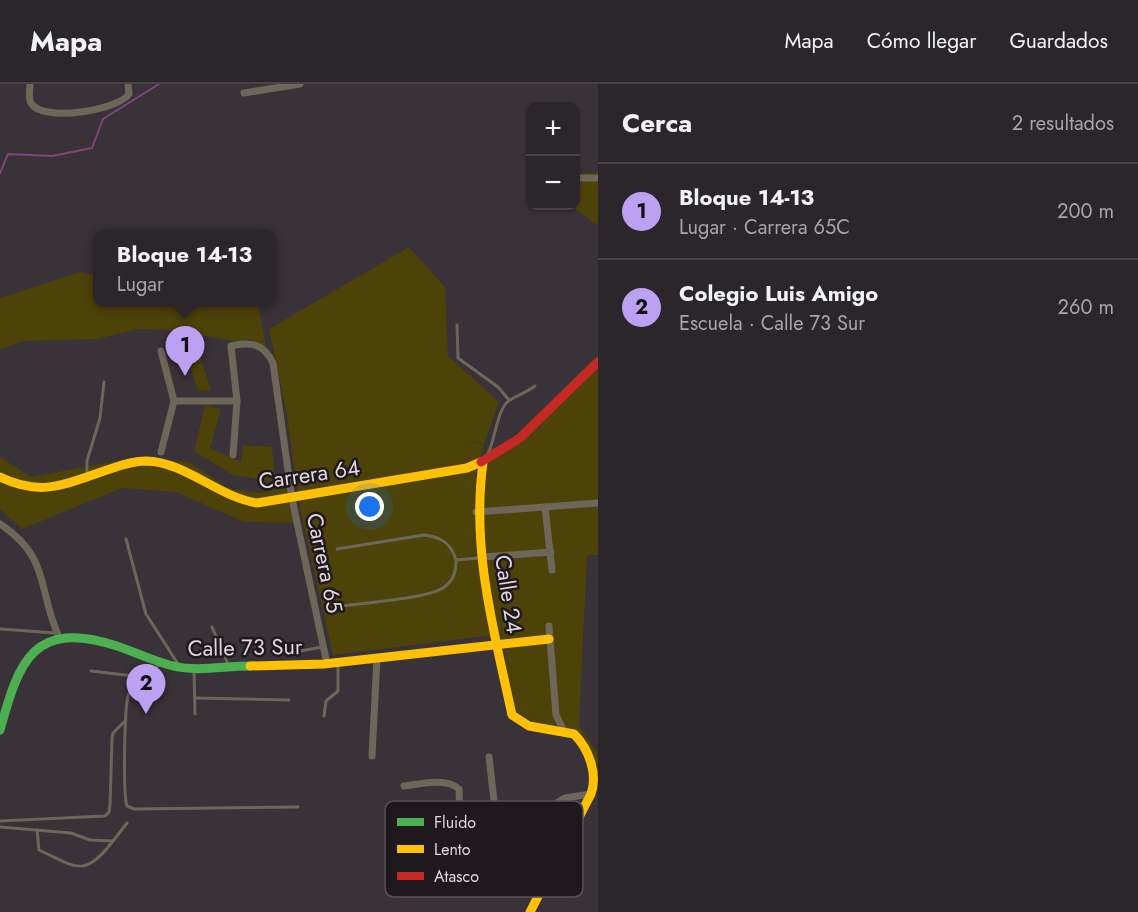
<!DOCTYPE html>
<html lang="es">
<meta charset="utf-8">
<style>
:root{--surface:#2b262a;--page:#373236;--text:#f1f3f6;--muted:#a6a5a8;--line:#474347;--accent:#bca0f2}
body{margin:0;font-family:Jost,sans-serif;background:var(--page);color:var(--text)}
.controls{position:absolute;right:18px;top:18px;display:grid;overflow:hidden;border-radius:12px;box-shadow:0 2px 4px #0004}
.controls button{width:54px;height:54px;display:grid;place-items:center;padding:0;border:0;border-bottom:2px solid var(--line);background:var(--surface);color:var(--text);font:30px sans-serif}
.you{position:absolute;left:370px;top:423px;width:21px;height:21px;margin:-15px;border:4px solid #fff;border-radius:50%;background:#1a73e8;box-shadow:0 0 0 9px #1a73e833}
.badge{display:grid;place-items:center;width:39px;height:39px;border-radius:50%;background:var(--accent);color:#111;font-size:20px;font-weight:700}
.pin{position:absolute;translate:-50% -50px;filter:drop-shadow(0 2px 3px #0008)}
.pin::after{content:'';position:absolute;top:32px;width:21px;height:18px;background:inherit;clip-path:polygon(0 0,100% 0,50% 100%)}
.popup{position:absolute;left:93px;top:145px;width:183px;height:78px;box-sizing:border-box;display:grid;place-content:center;border-radius:12px;background:var(--surface);filter:drop-shadow(0 2px 4px #0005);font-size:20px;white-space:nowrap;color:var(--muted)}
.popup b{font-size:22px;color:var(--text)}
.popup::after{content:'';position:absolute;left:50%;top:100%;margin-left:-12px;border:12px solid transparent;border-top-color:var(--surface)}
.list{margin:0;padding:0;list-style:none}
h2{display:flex;justify-content:space-between;align-items:center;height:78px;margin:0;padding:0 24px;font-size:26px}
h2 small{font-size:20px;font-weight:400;color:var(--muted)}
.list li{display:grid;grid-template-columns:39px 1fr auto;gap:18px;align-items:center;box-sizing:border-box;height:96px;padding:0 24px;border-top:2px solid var(--line)}
.list b{display:block;font-size:22px;white-space:nowrap}
.list p{margin:0;font-size:20px;white-space:nowrap;color:var(--muted)}
.list em{font-size:20px;font-style:normal;color:var(--muted)}
.map{position:relative;flex:none;width:598px;height:828px;overflow:hidden}
header{display:flex;align-items:center;gap:36px;box-sizing:border-box;height:84px;padding:0 30px;background:var(--surface);border-bottom:2px solid var(--line)}
header strong{font-size:28px}
nav{display:flex;gap:33px;margin-inline-start:auto;font-size:21px}
main{display:flex}
aside{flex:1;background:var(--surface)}
.map>svg:first-child{display:block}
.green{fill:#4d4208}
.lines{fill:none;stroke-linecap:round;stroke-linejoin:round}
.stream{stroke:#81457c;stroke-width:2}
.lane{stroke:#6c6759;stroke-width:3}
.street{stroke:#6c6759;stroke-width:7}
.fast{stroke:#4caf50;stroke-width:9}
.slow{stroke:#ffc107;stroke-width:9}
.jam{stroke:#c62828;stroke-width:9}
.labels{text-anchor:middle;stroke-width:5;stroke-linejoin:round;paint-order:stroke}
.street-label{font-size:22px;fill:#dfd7de;stroke:#1f191e}
.key{fill:#1f191e;stroke:#595258;stroke-width:1.5}
.key-label{font-size:16px;fill:#dfd7de}
</style>
<header>
<strong>Mapa</strong>
<nav><a>Mapa</a><a>Cómo llegar</a><a>Guardados</a></nav>
</header>
<main>
<div class="map">
<svg width="598" height="828" viewBox="0 0 598 828">
<rect width="100%" height="100%" fill="#393238"/>
<!-- green -->
<g class="green">
<polygon points="598,88 598,142 571,122 576,122 576,90"/>
<polygon points="409,163 445,203 448,272 499,318 484,360 463,355 484,361 475,393 480,392 487,364 502,364 598,271 598,471 587,471 579,641 598,670 598,698 580,652 535,639 511,624 504,565 486,552 333,571 300,424 286,326 269,245"/>
<polygon points="80,188 98,192 98,218 258,219 266,263 250,255 240,258 172,246 137,245 98,255 24,257 0,265 0,214"/>
<polygon points="199,270 211,306 198,307 187,272"/>
<polygon points="205,321 221,325 210,364 241,378 243,361 272,363 275,398 233,391 194,367"/>
<polygon points="0,373 31,393 132,374 189,378 228,404 260,409 294,402 301,439 244,438 176,408 122,404 22,445 0,425"/>
</g>
<g class="lines">
<!-- stream -->
<polyline class="stream" points="0,89 8,70 52,72 92,64 103,35 159,0"/>
<!-- lane -->
<g class="lane">
<polyline points="457,241 458,274 498,303 509,316"/>
<path d="M487 372C495 358 497 323 510 316 518 311 527 308 535 302"/>
<polyline points="87,390 87,377 100,334 104,298"/>
<polyline points="126,455 146,530 178,580"/>
<path d="M337 465 424 451C441 453 451 459 456 476"/>
<path d="M336 523C360 519 425 515 443 504 454 497 456 487 456 476L478 474"/>
<polyline points="212,543 228,580"/>
<polyline points="0,545 55,549"/>
<polyline points="294,568 323,563"/>
<path d="M160 580C150 589 135 596 129 609 124 620 123 712 127 722L134 725 298 723"/>
<polyline points="91,587 142,593"/>
<polyline points="194,587 195,630"/>
<polyline points="195,614 289,616"/>
<polyline points="324,632 326,617 338,607 338,581"/>
<polyline points="0,737 105,732 109,728 110,721 112,655 113,649 126,636"/>
<polyline points="0,743 71,749 90,756 113,757 127,739"/>
<path d="M37 746 39 766C76 783 84 795 113 757"/>
</g>
<!-- street -->
<g class="street">
<path d="M30 0C30 6 28 14 31 19 42 39 119 26 129 10L128 0"/>
<polyline points="244,9 300,0"/>
<polyline points="578,94 598,94"/>
<polyline points="161,267 174,317 161,368"/>
<polyline points="174,317 237,317"/>
<path d="M233 371 237 317 231 262C251 257 264 260 273 279L292 415 327 580"/>
<polyline points="545,423 552,486"/>
<polyline points="476,428 598,419"/>
<path d="M0 440C52 474 37 508 60 555"/>
<polyline points="483,473 551,468"/>
<polyline points="549,542 556,631 563,645"/>
<polyline points="372,672 377,574"/>
<polyline points="489,673 496,734"/>
<path d="M404 702C421 700 446 693 459 705L460 737 462 741 467 743 505 732 539 730 565 714 591 710"/>
<polyline points="505,732 506,787"/>
</g>
<!-- fast -->
<path class="fast" d="M0 646C19 577 33 535 117 562 135 568 153 577 173 582 198 588 224 582 250 582"/>
<!-- slow -->
<g class="slow">
<path d="M483 379C471 465 494 547 512 631L529 642 574 650C589 665 598 690 591 710L530 828"/>
<path d="M0 393C44 414 67 399 110 385 121 381 134 377 146 377 186 378 218 413 257 419L467 384 481 378"/>
<polyline points="250,582 324,580 549,555"/>
</g>
<!-- jam -->
<polyline class="jam" points="481,378 520,354 598,278"/>
</g>
<g class="labels">
<!-- street labels -->
<g class="street-label">
<text transform="translate(309 390) rotate(-8)" y="8">Carrera 64</text>
<text transform="translate(325 479) rotate(78)" y="8">Carrera 65</text>
<text transform="translate(509 510) rotate(81)" y="8">Calle 24</text>
<text transform="translate(245 563) rotate(-1)" y="8">Calle 73 Sur</text>
</g>
</g>
<!-- legend -->
<rect x="385" y="717" width="198" height="96" rx="9" class="key"/>
<rect x="397" y="734" width="27" height="8" fill="#4caf50"/>
<rect x="397" y="761" width="27" height="8" fill="#ffc107"/>
<rect x="397" y="788" width="27" height="8" fill="#c62828"/>
<g class="key-label">
<text x="434" y="744">Fluido</text>
<text x="434" y="771">Lento</text>
<text x="434" y="798">Atasco</text>
</g>
</svg>
<div class="controls">
<button>+</button>
<button>−</button>
</div>
<div class="you"></div>
<div class="pin badge" style="left:185px;top:292px">1</div>
<div class="popup"><b>Bloque 14-13</b>Lugar</div>
<div class="pin badge" style="left:146px;top:630px">2</div>
</div>
<aside>
<h2>Cerca<small>2 resultados</small></h2>
<ul class="list">
<li><span class="badge">1</span><div><b>Bloque 14-13</b><p>Lugar · Carrera 65C</p></div><em>200 m</em></li>
<li><span class="badge">2</span><div><b>Colegio Luis Amigo</b><p>Escuela · Calle 73 Sur</p></div><em>260 m</em></li>
</ul>
</aside>
</main>
